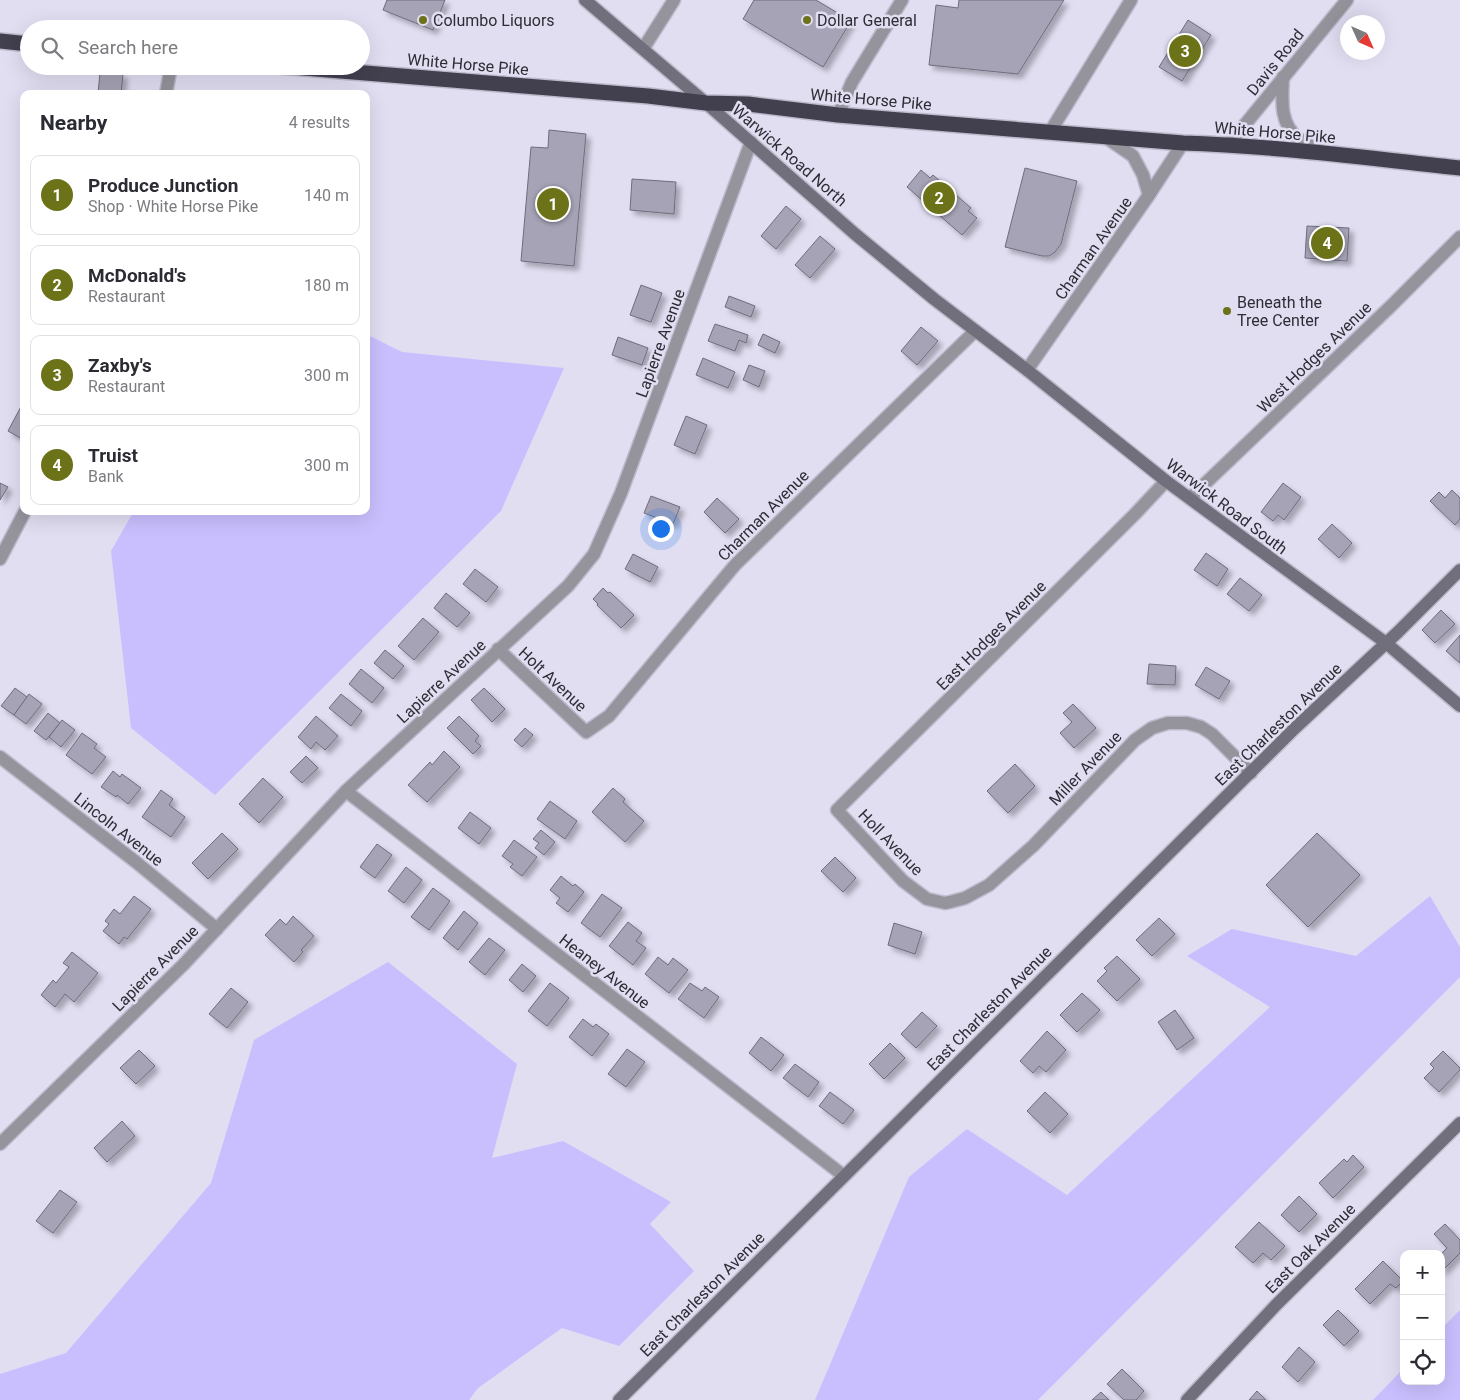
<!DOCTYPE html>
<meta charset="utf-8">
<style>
:root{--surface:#fff;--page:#f7f7f7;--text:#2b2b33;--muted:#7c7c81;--line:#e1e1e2;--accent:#6c7218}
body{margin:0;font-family:Roboto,sans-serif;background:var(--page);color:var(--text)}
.controls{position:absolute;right:15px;bottom:15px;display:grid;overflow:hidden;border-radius:10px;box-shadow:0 5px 20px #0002}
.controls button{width:45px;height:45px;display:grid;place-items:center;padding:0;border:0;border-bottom:1px solid var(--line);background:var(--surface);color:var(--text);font:25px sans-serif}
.compass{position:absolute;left:1340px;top:15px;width:45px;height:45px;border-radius:50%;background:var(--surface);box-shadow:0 5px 20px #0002;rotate:135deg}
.you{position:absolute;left:660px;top:528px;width:18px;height:18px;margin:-12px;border:4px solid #fff;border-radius:50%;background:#1a73e8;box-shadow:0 0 0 8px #1a73e833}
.badge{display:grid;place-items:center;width:32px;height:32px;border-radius:50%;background:var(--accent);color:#fff;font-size:16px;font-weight:700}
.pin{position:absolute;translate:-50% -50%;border:2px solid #fff;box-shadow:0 1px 5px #0006}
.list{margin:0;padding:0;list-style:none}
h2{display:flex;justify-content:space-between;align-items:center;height:65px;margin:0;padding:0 20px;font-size:21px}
h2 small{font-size:16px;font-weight:400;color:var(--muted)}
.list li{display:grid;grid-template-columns:32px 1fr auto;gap:15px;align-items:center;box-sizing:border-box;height:80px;margin:0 10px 10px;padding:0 10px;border:1px solid var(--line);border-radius:10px}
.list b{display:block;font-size:19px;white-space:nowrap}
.list p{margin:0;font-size:16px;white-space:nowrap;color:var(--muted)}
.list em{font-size:16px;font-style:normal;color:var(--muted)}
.icon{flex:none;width:28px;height:28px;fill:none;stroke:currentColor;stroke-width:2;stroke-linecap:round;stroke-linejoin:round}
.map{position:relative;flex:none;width:1460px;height:1400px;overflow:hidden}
.search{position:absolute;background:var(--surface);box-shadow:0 5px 20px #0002;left:20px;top:20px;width:350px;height:55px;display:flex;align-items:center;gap:12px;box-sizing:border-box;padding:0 18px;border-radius:28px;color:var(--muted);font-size:19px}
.panel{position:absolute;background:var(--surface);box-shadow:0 5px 20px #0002;left:20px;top:90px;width:350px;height:425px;border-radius:10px}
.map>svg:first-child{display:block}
.green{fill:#cabffe}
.building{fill:#a6a3b6;stroke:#6f6c7e;filter:url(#shadow)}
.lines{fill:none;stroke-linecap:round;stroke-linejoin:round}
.street-casing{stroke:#bdbacc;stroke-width:15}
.secondary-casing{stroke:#bdbacc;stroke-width:15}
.highway-casing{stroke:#bdbacc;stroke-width:18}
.street{stroke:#95949c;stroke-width:12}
.secondary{stroke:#716f7b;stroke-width:12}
.highway{stroke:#423f4f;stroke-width:15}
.poi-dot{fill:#6c7218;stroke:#e1def2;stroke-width:2}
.labels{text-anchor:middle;stroke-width:5;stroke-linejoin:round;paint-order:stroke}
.poi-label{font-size:16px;fill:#2e2c34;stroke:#e1def2;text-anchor:start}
.street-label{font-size:16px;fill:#2e2c34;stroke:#e1def2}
</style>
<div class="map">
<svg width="1460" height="1400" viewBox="0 0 1460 1400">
<defs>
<filter id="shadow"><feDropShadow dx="4.5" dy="4.5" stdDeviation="2.5" flood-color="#0004"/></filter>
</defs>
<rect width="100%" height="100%" fill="#e1def2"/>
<!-- green -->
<g class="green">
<polygon points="366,334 402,352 564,368 501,511 215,795 131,728 111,551 134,511 366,511"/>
<polygon points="1430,896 1460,947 1460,977 1038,1400 815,1400 909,1177 967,1129 1067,1195 1270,1007 1187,956 1232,929 1356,956"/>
<polygon points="388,962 517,1064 492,1158 563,1141 671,1202 650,1224 694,1271 619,1346 562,1328 478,1388 469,1400 0,1400 0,1374 66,1353 211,1183 254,1040"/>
<polygon points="1460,1310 1460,1400 1373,1400 1404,1368 1404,1381 1441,1381 1441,1329"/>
</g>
<!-- building -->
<g class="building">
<polygon points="387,0 445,0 433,30 383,10"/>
<polygon points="754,0 816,0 851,21 823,67 743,19"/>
<polygon points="959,0 1064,0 1018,74 929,65 936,5 958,8"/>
<polygon points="1188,20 1211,35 1182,81 1159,67"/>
<polygon points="100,72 123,74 121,94 98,94"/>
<polygon points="549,130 586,134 574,266 521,261 531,147 548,148"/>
<polygon points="1025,168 1077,181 1061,244 1055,252 1049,256 1042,256 1005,247"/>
<polygon points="921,170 930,178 933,175 971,208 968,211 977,218 962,235 907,187"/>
<polygon points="632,179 676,182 674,214 630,210"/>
<polygon points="786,206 801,219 776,249 761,236"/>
<polygon points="1307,226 1349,228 1347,261 1305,258"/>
<polygon points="820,236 835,249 810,278 795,265"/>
<polygon points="641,285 662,293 651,322 630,315"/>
<polygon points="729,296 755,306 751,317 725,307"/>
<polygon points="715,324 748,335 746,343 739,340 735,351 708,341"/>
<polygon points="921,327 938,341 917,365 901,351"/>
<polygon points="763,334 780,342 775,353 758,345"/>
<polygon points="618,337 648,348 642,365 612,355"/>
<polygon points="703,358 735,372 728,388 696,375"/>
<polygon points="749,365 765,371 759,387 743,380"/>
<polygon points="24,401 24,440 8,431"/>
<polygon points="686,416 707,425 695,454 674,445"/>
<polygon points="0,483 8,487 0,500"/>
<polygon points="1283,483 1301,497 1284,520 1278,515 1273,521 1261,512"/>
<polygon points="1452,490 1460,498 1460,519 1455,525 1430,501 1439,492 1445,498"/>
<polygon points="651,496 680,507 673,524 644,513"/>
<polygon points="717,498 739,519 725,533 704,512"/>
<polygon points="1332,524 1352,543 1339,558 1318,539"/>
<polygon points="1206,553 1228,569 1217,586 1194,570"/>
<polygon points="633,554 658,567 650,582 625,569"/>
<polygon points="475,569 498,587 486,602 463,584"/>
<polygon points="1240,578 1262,595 1249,611 1227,594"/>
<polygon points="603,588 608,593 610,592 634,615 621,628 597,605 598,604 593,599"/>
<polygon points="446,593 470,613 457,627 434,608"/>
<polygon points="1441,610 1455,624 1435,643 1422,630"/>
<polygon points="423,618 439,632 414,660 398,646"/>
<polygon points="1460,635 1460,663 1446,651"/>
<polygon points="385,650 404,666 393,679 374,663"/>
<polygon points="1149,664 1176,666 1175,685 1147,684"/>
<polygon points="1206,667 1230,681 1219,699 1195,685"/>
<polygon points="361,669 384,688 372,703 349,684"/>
<polygon points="15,688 27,697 14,715 1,706"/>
<polygon points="484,688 505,709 492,722 471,700"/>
<polygon points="29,694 42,704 26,724 14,715"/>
<polygon points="341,694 362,711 351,726 329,708"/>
<polygon points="1073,704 1096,728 1074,748 1060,733 1072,722 1063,713"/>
<polygon points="48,713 60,723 46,740 34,731"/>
<polygon points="316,716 338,736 325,750 316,742 311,749 298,737"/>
<polygon points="459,716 479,736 475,741 481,746 473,754 447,728"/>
<polygon points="62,720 75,730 61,747 49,737"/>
<polygon points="525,728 533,735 522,747 514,740"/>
<polygon points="82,733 97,744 94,748 106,757 92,774 66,755"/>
<polygon points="444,751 460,767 427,802 408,785 430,762 432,765"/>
<polygon points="306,756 318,768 302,783 290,772"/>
<polygon points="1015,764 1035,786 1008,813 987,791"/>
<polygon points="113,771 120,777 122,774 141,788 128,804 117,795 116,797 101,787"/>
<polygon points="263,778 283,797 259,823 239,804"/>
<polygon points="613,788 625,799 623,802 644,821 625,842 592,812"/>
<polygon points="161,790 173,799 169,805 185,817 171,837 142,817"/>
<polygon points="550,801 577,821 565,839 537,819"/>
<polygon points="470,812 491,828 479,844 458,828"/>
<polygon points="541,830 555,842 544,855 535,848 539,843 533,839"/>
<polygon points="222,833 238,849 208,879 192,863"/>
<polygon points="1317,833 1360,875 1308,927 1266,885"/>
<polygon points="514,840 537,857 522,876 510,867 513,864 502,856"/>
<polygon points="377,844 392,855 375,878 360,867"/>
<polygon points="835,857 856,878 843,892 821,871"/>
<polygon points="406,867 422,880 404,903 388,891"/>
<polygon points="561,876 573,886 575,884 584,892 568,912 556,903 560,898 550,890"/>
<polygon points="433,888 450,901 429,930 411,917"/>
<polygon points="602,894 622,908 600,937 581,923"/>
<polygon points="134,896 151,909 127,939 124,937 119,944 103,931 109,924 105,921 114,909 120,914"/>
<polygon points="464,911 478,923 458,950 443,938"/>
<polygon points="293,916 314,936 301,950 303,952 294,962 265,935 280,919 286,925"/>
<polygon points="1159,918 1175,934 1152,956 1136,940"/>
<polygon points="628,922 642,933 636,941 646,948 633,965 609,946"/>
<polygon points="894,923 922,932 915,954 888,945"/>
<polygon points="489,938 505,950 485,975 469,962"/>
<polygon points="72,952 98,973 74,1002 65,994 55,1007 41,995 53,980 56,983 69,967 63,963"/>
<polygon points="1117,956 1140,979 1117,1001 1097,981 1107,971 1104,968"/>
<polygon points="658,957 668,965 673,958 688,970 669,993 645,974"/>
<polygon points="522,964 536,976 523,992 509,980"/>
<polygon points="550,983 569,998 547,1026 528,1011"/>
<polygon points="690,983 702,991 705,987 719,997 704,1018 678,999"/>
<polygon points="231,988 248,1002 227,1028 209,1014"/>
<polygon points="1082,993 1100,1010 1077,1032 1060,1015"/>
<polygon points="1175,1010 1194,1038 1177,1050 1158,1022"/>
<polygon points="922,1012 937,1026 916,1048 901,1034"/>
<polygon points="583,1019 593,1027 596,1024 609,1034 592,1056 569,1037"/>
<polygon points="1047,1031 1066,1050 1046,1072 1039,1066 1033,1073 1020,1061"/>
<polygon points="761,1037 784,1055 771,1071 749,1053"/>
<polygon points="890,1043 905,1058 884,1079 869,1064"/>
<polygon points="627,1049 645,1062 626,1087 608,1074"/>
<polygon points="139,1050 155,1066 136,1084 120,1068"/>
<polygon points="1443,1051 1460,1068 1460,1070 1439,1092 1424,1078 1434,1068 1430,1064"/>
<polygon points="795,1064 819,1082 808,1097 783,1078"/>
<polygon points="830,1092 854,1110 843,1124 819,1106"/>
<polygon points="1045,1092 1068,1114 1050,1133 1027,1111"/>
<polygon points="122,1121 135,1136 107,1162 94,1148"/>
<polygon points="1353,1155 1364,1167 1333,1198 1319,1183 1344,1159 1347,1162"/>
<polygon points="60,1190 77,1202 53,1233 36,1221"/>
<polygon points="1299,1196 1317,1214 1299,1232 1281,1215"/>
<polygon points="1259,1222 1285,1246 1271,1260 1263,1253 1253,1263 1235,1247"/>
<polygon points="1445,1224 1460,1240 1460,1253 1441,1272 1441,1254 1447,1248 1434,1234"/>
<polygon points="1383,1261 1403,1281 1396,1288 1390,1284 1370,1304 1355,1289"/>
<polygon points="1338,1310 1359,1331 1344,1346 1323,1325"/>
<polygon points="1299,1347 1315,1362 1298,1382 1282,1367"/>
<polygon points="1122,1369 1144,1391 1136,1400 1124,1400 1107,1384"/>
<polygon points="1257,1391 1266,1400 1249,1400"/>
<polygon points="1101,1392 1109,1400 1092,1400"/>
</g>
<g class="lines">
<defs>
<g id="street">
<polyline points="643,49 674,0"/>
<path d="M1283 77C1282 99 1279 124 1299 139 1306 144 1315 148 1323 152"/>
<polyline points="166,94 171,66"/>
<polyline points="838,115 852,82 902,0"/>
<polyline points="1050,132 1131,0"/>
<polyline points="1104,136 1133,156 1143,175 1149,195"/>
<polyline points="1229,144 1347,0"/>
<polyline points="1027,370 1149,195 1183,143"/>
<polyline points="1166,481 1135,514 837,810 903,881 927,899 945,903 950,902 965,898 989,885 1033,846 1135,740 1152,728 1168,723 1187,723 1201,727 1212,734 1251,773"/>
<polyline points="1190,498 1392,305 1460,237"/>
<polyline points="0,559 25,511"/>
<polyline points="498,649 586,732 609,716 735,565 975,331"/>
<polyline points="0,757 136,862 217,929"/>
<polyline points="346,791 844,1176"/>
<polyline points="0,1144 183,965 346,791 568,586 594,554 621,493 751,142"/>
</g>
<g id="secondary">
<polyline points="585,0 706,103 855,234 934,299 1027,370 1166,481 1386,643 1460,706"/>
<polyline points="619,1400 1295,728 1398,632 1460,570"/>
<polyline points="1187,1400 1276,1305 1460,1123"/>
</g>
<g id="highway">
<polyline points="0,41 29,44"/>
<path d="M279 66 648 96 706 103 748 104 838 115 1183 143C1276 146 1368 158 1460 168"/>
</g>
</defs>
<!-- street casing -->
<use href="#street" class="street-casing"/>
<!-- secondary casing -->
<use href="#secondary" class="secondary-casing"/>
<!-- highway casing -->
<use href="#highway" class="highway-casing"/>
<!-- street -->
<use href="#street" class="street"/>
<!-- secondary -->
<use href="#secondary" class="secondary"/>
<!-- highway -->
<use href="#highway" class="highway"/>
</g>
<!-- markers -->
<g class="poi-dot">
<circle cx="423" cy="20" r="5"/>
<circle cx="807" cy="20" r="5"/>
<circle cx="1227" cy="311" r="5"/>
</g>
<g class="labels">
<!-- poi labels -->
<g class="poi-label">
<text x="433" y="26">Columbo Liquors</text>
<text x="817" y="26">Dollar General</text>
<text x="1237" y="308">Beneath the<tspan x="1237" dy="18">Tree Center</tspan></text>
</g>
<!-- street labels -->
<g class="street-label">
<text transform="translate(1275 62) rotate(-51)" y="6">Davis Road</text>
<text transform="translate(468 64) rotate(5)" y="6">White Horse Pike</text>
<text transform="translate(871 99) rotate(5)" y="6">White Horse Pike</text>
<text transform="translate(1275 132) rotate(5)" y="6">White Horse Pike</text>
<text transform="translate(790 155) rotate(41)" y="6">Warwick Road North</text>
<text transform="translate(1093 248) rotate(-55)" y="6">Charman Avenue</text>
<text transform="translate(660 343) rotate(-70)" y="6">Lapierre Avenue</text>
<text transform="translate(1314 357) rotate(-44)" y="6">West Hodges Avenue</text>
<text transform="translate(1227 506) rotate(37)" y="6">Warwick Road South</text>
<text transform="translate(763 515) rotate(-45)" y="6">Charman Avenue</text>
<text transform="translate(991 635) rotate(-45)" y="6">East Hodges Avenue</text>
<text transform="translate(553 679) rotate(43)" y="6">Holt Avenue</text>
<text transform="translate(441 681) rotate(-43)" y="6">Lapierre Avenue</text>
<text transform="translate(1278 724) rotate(-44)" y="6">East Charleston Avenue</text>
<text transform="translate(1085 768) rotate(-46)" y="6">Miller Avenue</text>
<text transform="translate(119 829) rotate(38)" y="6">Lincoln Avenue</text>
<text transform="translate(891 842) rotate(46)" y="6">Holl Avenue</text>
<text transform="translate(155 968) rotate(-45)" y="6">Lapierre Avenue</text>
<text transform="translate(605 971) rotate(38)" y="6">Heaney Avenue</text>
<text transform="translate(989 1008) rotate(-45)" y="6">East Charleston Avenue</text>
<text transform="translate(1310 1248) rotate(-45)" y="6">East Oak Avenue</text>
<text transform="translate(702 1294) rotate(-45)" y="6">East Charleston Avenue</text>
</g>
</g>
</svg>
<div class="controls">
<button>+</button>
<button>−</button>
<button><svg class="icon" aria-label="locate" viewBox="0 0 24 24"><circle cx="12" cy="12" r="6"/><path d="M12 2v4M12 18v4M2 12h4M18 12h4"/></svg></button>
</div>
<svg class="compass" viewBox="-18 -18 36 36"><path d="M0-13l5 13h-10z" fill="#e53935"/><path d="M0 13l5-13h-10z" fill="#7c7c81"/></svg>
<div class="you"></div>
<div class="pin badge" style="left:553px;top:204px">1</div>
<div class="pin badge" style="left:939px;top:198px">2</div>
<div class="pin badge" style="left:1185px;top:51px">3</div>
<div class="pin badge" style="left:1327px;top:243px">4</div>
<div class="search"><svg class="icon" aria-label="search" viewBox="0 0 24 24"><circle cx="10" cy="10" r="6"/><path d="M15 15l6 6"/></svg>Search here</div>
<section class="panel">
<h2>Nearby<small>4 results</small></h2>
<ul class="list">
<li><span class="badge">1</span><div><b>Produce Junction</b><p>Shop · White Horse Pike</p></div><em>140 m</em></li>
<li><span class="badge">2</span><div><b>McDonald's</b><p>Restaurant</p></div><em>180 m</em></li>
<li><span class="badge">3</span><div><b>Zaxby's</b><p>Restaurant</p></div><em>300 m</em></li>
<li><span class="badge">4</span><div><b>Truist</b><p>Bank</p></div><em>300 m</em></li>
</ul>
</section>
</div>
